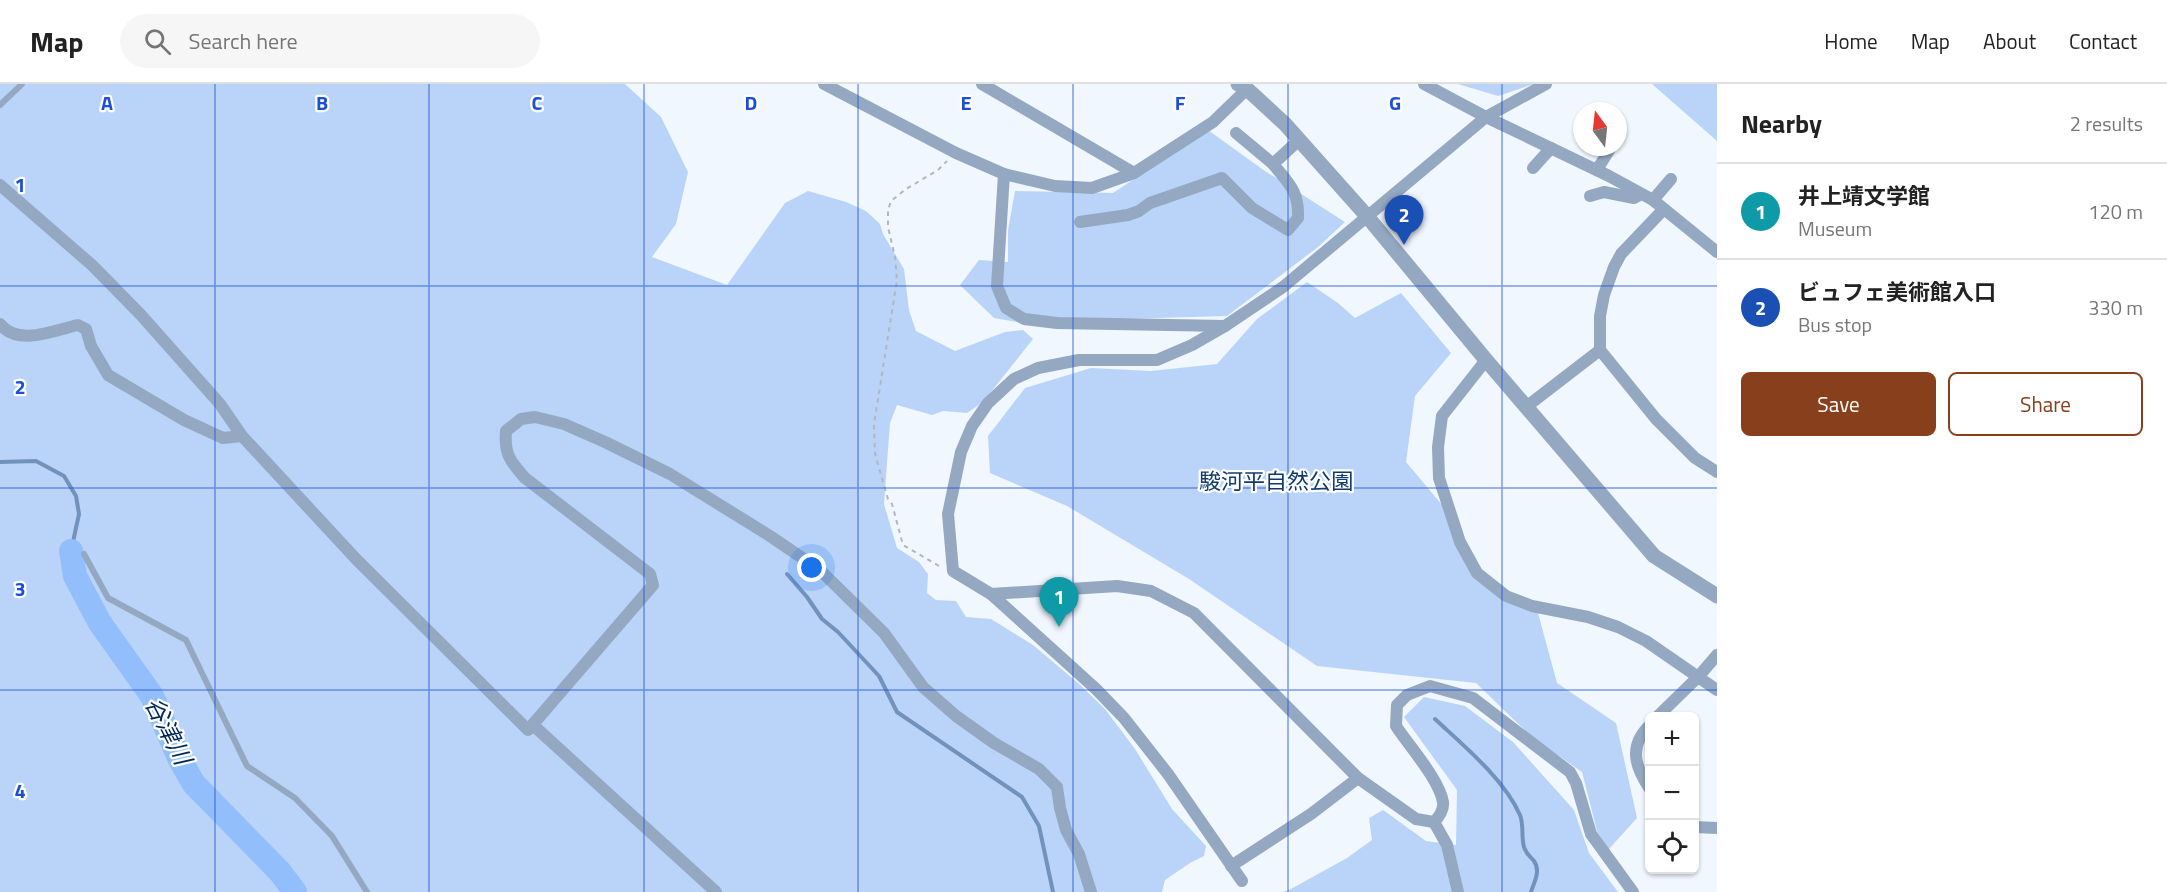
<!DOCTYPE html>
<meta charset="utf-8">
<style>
:root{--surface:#fff;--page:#f6f6f6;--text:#222;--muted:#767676;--line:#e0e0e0;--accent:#87401b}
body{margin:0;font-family:"Titillium Web","Noto Sans JP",sans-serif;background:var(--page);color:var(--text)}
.controls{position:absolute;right:18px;bottom:18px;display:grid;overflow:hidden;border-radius:9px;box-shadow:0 2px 4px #0004}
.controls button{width:54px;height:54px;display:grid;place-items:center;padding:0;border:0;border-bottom:2px solid var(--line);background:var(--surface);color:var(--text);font:30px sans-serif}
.compass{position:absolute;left:1573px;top:18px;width:54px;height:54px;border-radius:50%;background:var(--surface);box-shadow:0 2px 4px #0004;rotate:345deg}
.you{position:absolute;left:812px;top:484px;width:21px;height:21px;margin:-15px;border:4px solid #fff;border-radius:50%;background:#1a73e8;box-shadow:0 0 0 9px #1a73e833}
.badge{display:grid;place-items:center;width:39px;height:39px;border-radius:50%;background:var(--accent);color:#fff;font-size:20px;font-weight:700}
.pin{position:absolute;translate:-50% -50px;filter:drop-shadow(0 2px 3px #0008)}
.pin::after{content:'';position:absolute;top:32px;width:21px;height:18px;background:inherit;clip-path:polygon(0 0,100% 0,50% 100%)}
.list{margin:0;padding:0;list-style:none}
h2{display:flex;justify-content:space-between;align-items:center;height:78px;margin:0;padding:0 24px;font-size:26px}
h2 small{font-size:20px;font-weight:400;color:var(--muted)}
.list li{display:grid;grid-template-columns:39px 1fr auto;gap:18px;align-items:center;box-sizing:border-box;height:96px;padding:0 24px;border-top:2px solid var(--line)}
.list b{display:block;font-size:22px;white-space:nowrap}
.list p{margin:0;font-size:20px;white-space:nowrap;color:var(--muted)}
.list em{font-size:20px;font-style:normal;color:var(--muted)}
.actions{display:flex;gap:12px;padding:18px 24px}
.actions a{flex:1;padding:14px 0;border:2px solid var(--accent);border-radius:9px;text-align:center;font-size:21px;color:var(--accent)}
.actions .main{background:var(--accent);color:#fff}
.icon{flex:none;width:33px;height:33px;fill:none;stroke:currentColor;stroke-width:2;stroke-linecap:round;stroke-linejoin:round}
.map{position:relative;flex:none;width:1717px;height:808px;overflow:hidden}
header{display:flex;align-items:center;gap:36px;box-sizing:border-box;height:84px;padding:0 30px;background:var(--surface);border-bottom:2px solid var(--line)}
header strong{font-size:28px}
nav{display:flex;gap:33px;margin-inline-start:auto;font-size:21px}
.search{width:420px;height:54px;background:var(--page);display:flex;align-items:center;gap:15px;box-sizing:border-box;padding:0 21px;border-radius:33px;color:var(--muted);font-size:22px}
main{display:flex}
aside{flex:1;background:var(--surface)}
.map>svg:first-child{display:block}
.green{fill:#b9d4f8}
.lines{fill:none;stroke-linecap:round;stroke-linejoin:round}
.stream{stroke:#7292be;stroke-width:4}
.river{stroke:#92bffb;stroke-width:24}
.path{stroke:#b2b7be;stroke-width:2;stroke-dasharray:4.5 4.5;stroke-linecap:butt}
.service{stroke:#94a8c2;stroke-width:6}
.minor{stroke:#94a8c2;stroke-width:12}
.tertiary{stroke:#94a8c2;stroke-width:15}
.grid{fill:none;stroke:#1d4ed8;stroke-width:1.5;stroke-opacity:0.55}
.labels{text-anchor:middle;stroke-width:4.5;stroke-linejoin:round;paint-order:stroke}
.park-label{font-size:22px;fill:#0f3b6f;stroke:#fff}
.water-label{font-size:24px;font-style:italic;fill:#00285b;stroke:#fff}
.grid-label{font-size:20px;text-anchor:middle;font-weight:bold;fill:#1d4ed8;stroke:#fff;stroke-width:4.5;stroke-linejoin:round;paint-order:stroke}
</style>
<header>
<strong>Map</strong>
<div class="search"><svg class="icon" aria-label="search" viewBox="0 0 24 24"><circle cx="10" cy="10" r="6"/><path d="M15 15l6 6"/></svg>Search here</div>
<nav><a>Home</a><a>Map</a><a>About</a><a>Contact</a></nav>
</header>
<main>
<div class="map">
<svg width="1717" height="808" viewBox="0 0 1717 808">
<rect width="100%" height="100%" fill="#f1f7ff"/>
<!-- green -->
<g class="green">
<polygon points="0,0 625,0 661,33 688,88 676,140 652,173 727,201 785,119 808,107 846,118 866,127 880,140 883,150 904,185 909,226 916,247 955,267 1005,248 1023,246 1033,255 983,318 967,329 943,327 932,331 897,321 890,339 884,420 897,464 919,478 928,490 927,509 936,516 956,517 966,533 991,535 1033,561 1078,599 1105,625 1135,665 1172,725 1206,762 1204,772 1190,779 1165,796 1162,808 0,808"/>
<polygon points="1458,0 1534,0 1498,12"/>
<polygon points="1652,0 1717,0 1717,57"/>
<polygon points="1208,46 1262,85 1345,138 1318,163 1227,232 1017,238 994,234 960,201 979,176 1008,178 1008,146 1015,107 1113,109"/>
<polygon points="1307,198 1338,219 1355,234 1401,209 1451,269 1415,312 1406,378 1443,422 1458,462 1504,515 1538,529 1557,599 1616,639 1637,734 1608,766 1597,747 1582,688 1531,652 1476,599 1317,582 1189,495 1067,422 990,389 988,352 1025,304 1091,284 1151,287 1217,280 1257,235"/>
<polygon points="1424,613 1465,622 1513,658 1574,726 1589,769 1618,808 1282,808 1289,806 1347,774 1372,756 1369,734 1383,726 1426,757 1456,761 1457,706 1404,633"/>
</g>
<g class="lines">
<!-- stream -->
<g class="stream">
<polyline points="0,378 36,377 64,392 76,412 79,430 71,467"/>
<polyline points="787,490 807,513 822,535 838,548 879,592 897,628 1022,713 1039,742 1053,808"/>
<path d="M1435 635C1464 662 1504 695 1520 731 1524 740 1521 753 1524 763 1526 770 1530 772 1534 777 1541 787 1534 798 1531 808"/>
</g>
<!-- river -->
<polyline class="river" points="71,467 75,492 100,539 152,612 180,676 194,700 280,788 295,808"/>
<!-- path -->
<polyline class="path" points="939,482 903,461 892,420 888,415 875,370 874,340 897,196 895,173 888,143 888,126 891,117 906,105 938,86 947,77"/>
<!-- service -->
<g class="service">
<polyline points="0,21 22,0"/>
<polyline points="84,470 108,514 186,556 247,682 295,714 332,752 367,808"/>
</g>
<!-- minor -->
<g class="minor">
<polyline points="824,0 956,69 1004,90 1055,102 1092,104 1134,89 1213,38 1247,5"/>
<polyline points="982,0 1134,89"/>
<polyline points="1424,0 1486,33 1609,92 1653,116 1717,168"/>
<path d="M1546 0 1486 33 1283 203 1225 242 1192 261 1157 276H1079L1038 284 1014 295 988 319 972 342 961 368 948 430 953 487 991 510 1117 502 1151 507 1194 529 1358 694 1416 735 1434 738C1439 733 1444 725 1443 718 1439 695 1409 662 1396 642L1397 621 1407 611 1430 602 1473 614 1570 688 1576 699 1591 750 1633 808"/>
<polyline points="1236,49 1273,80 1299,56"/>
<polyline points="1533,84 1551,64"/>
<polyline points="1597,86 1611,63"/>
<polyline points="1004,90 997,202 1006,224 1024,235 1057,239 1225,242"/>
<path d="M0 101 93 182 141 231 220 320 242 352 356 475 528 646 653 501 650 490 525 394C510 377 504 370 506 347L521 335 535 333 564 340 605 358 670 390 770 452 820 486 884 549 923 603 956 632 994 659 1039 685 1057 703 1060 724 1066 746 1079 770 1091 808"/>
<polyline points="1590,112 1604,108 1634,114 1641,110"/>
<polyline points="1653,116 1671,95"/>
<polyline points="1663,126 1621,170 1614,183 1604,211 1600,232 1600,266 1656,335 1695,374 1717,388"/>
<path d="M1080 138 1128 131 1139 127 1150 119 1222 94 1252 124 1288 146 1298 134C1299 107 1289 100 1273 80"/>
<path d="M0 240C18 263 55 246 78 241L86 245 91 262 108 291 184 336 223 354 242 352"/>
<polyline points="1486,276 1442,332 1438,363 1439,394 1460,458 1477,489 1506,512 1532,522 1588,533 1618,543 1646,557 1717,606"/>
<polyline points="1526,323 1600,266"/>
<polyline points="991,510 1096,605 1124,634 1168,690 1242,797"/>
<polyline points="1658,632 1699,592 1717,571"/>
<polyline points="533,641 716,808"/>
<path d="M1650 641C1628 662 1635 683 1650 705"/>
<polyline points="1434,738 1447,761 1458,808"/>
<polyline points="1694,743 1717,744"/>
<polyline points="1231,782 1311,730 1358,694"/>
</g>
<!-- tertiary -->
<polyline class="tertiary" points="1238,0 1247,5 1285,40 1366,131 1486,276 1654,472 1717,512"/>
</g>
<!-- grid -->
<path class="grid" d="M215 0V808M429 0V808M644 0V808M858 0V808M1073 0V808M1288 0V808M1502 0V808M0 202H1717M0 404H1717M0 606H1717"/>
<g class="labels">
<!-- park labels -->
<g class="park-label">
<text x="1276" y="405">駿河平自然公園</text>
</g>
<!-- water labels -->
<g class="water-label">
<text transform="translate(168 647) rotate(63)" y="8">谷津川</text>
</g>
</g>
<g class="grid-label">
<text x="107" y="26">A</text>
<text x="322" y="26">B</text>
<text x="537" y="26">C</text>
<text x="751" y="26">D</text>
<text x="966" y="26">E</text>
<text x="1180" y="26">F</text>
<text x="1395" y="26">G</text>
<text x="20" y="108">1</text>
<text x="20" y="310">2</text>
<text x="20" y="512">3</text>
<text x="20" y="714">4</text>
</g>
</svg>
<div class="controls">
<button>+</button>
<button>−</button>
<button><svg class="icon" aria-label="locate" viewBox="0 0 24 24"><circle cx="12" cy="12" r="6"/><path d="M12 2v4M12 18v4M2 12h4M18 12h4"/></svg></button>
</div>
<svg class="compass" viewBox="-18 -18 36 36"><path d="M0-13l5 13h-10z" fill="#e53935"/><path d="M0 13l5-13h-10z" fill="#767676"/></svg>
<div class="you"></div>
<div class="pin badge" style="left:1059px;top:543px;background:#0f9aa8">1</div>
<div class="pin badge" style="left:1404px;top:161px;background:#1a4fb4">2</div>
</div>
<aside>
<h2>Nearby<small>2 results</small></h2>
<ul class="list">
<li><span class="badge" style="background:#0f9aa8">1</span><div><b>井上靖文学館</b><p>Museum</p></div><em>120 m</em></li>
<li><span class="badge" style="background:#1a4fb4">2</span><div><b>ビュフェ美術館入口</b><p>Bus stop</p></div><em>330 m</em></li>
</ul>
<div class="actions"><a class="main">Save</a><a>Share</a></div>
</aside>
</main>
